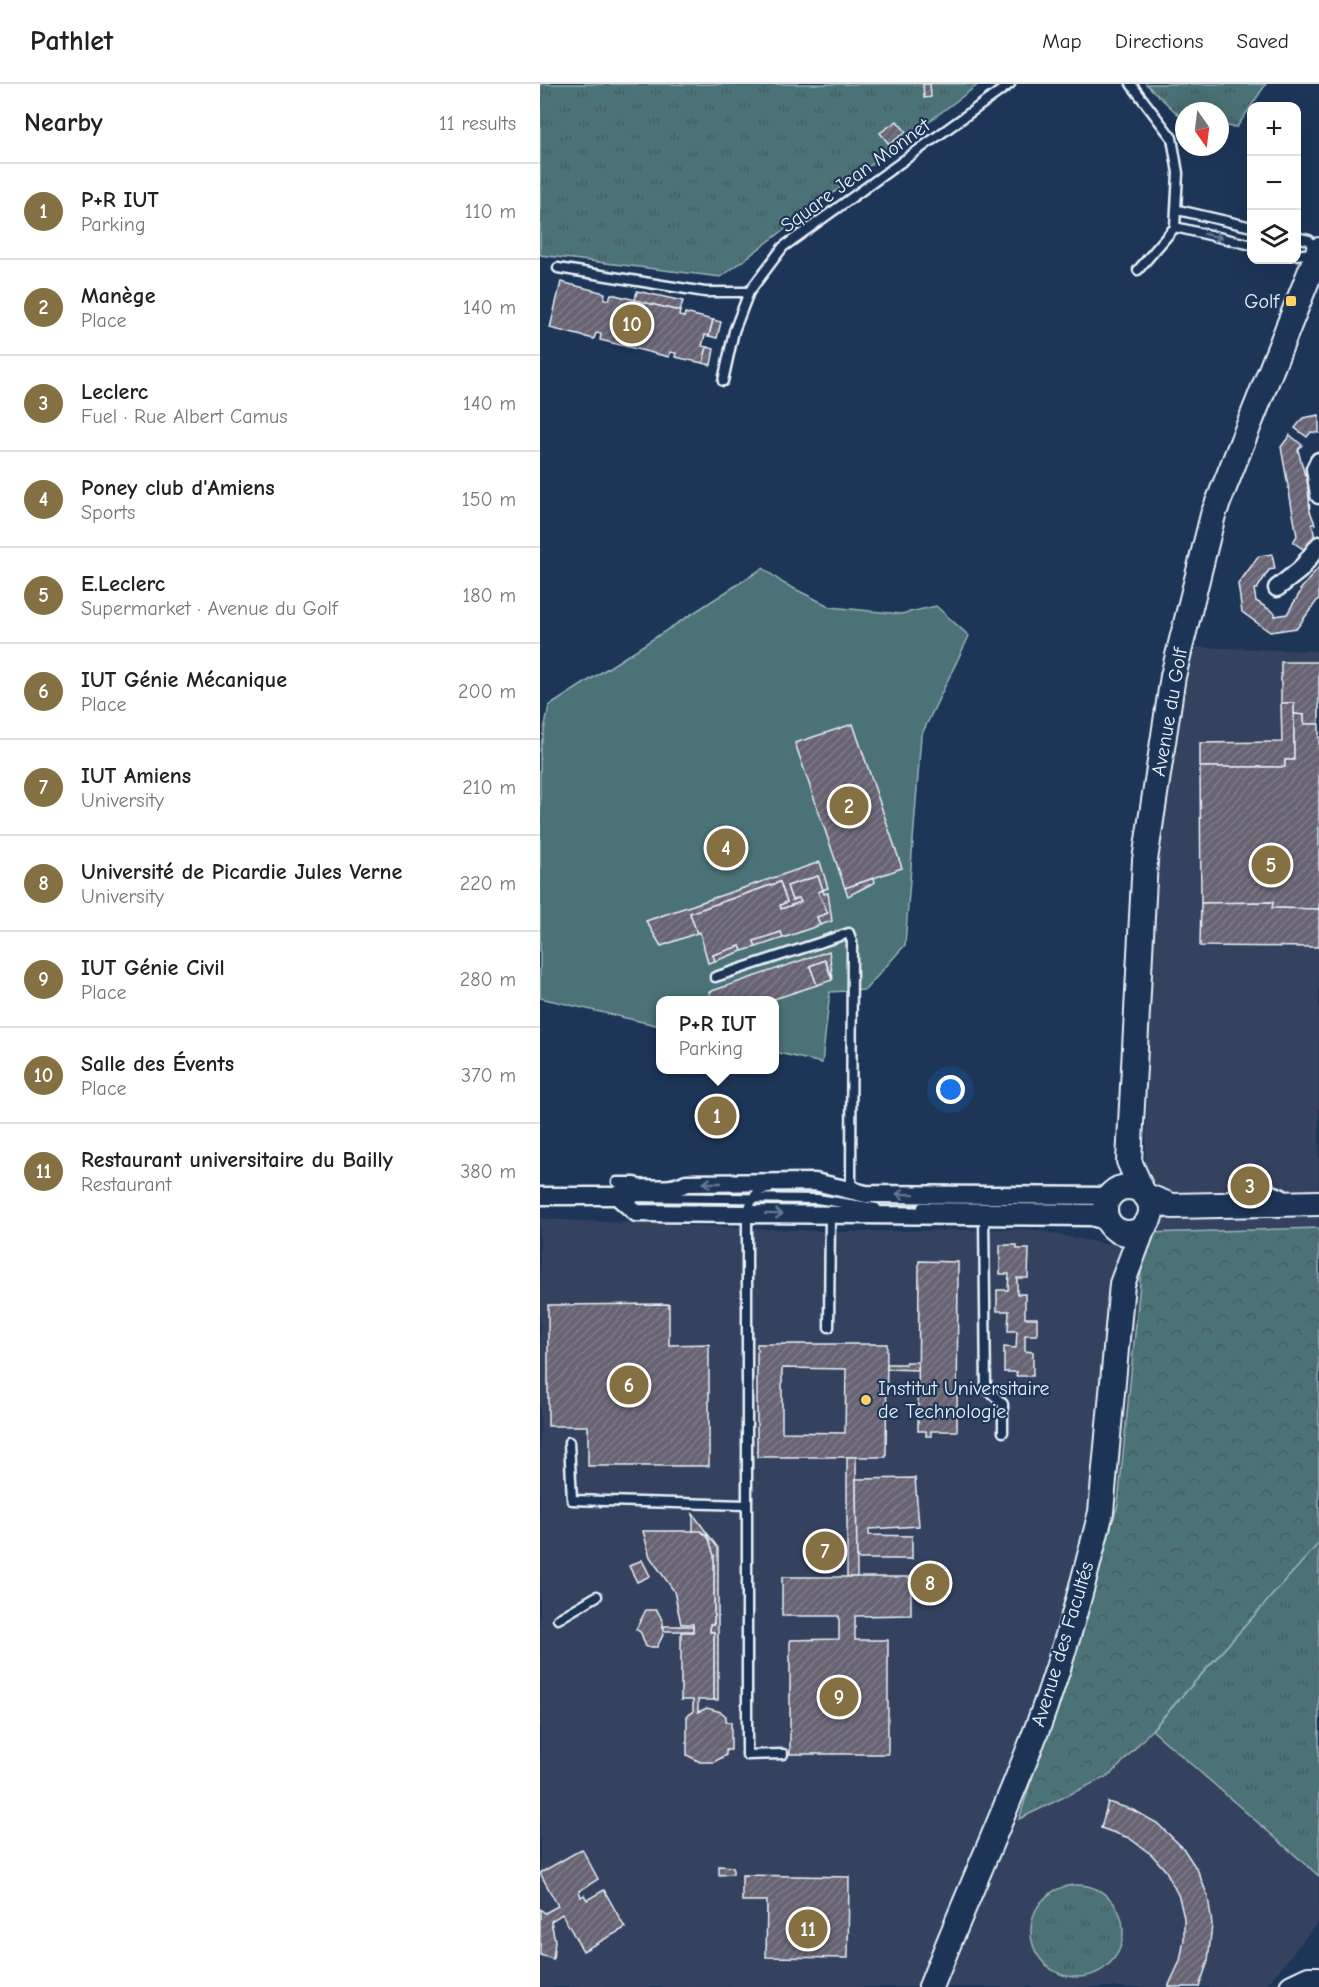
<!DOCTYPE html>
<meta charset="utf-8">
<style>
:root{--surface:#fff;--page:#f6f6f6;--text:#202124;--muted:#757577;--line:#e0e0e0;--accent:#847042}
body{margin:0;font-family:"Comic Neue",sans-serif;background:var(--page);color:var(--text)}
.controls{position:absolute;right:18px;top:18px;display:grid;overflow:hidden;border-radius:12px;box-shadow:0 6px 24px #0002}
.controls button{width:54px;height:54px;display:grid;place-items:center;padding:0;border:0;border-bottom:2px solid var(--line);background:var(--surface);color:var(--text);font:30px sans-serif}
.compass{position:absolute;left:635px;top:18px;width:54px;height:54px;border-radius:50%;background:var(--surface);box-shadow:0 6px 24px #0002;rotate:166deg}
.you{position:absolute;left:411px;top:1006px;width:21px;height:21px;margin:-15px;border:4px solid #fff;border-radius:50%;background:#1a73e8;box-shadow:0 0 0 9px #1a73e833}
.badge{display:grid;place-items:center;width:39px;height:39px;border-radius:50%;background:var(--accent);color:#fff;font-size:20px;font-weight:700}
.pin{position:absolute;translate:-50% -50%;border:3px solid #fff;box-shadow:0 2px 6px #0006}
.popup{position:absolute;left:116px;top:912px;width:123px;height:78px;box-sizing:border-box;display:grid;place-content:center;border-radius:12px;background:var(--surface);filter:drop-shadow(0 2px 4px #0005);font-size:20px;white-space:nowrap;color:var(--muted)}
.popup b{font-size:22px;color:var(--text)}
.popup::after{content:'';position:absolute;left:50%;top:100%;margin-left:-12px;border:12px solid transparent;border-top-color:var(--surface)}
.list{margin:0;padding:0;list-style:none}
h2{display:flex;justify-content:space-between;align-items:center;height:78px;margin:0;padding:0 24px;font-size:26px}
h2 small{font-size:20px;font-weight:400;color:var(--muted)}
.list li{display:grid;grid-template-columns:39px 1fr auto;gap:18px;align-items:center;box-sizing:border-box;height:96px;padding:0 24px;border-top:2px solid var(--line)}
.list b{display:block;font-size:22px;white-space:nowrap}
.list p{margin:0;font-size:20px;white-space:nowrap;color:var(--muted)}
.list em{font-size:20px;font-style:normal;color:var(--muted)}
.icon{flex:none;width:33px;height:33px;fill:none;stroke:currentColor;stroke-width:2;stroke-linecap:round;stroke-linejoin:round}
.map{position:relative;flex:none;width:779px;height:1903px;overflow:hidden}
header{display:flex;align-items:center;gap:36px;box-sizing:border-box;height:84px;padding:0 30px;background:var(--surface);border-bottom:2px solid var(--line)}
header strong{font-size:28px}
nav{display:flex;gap:33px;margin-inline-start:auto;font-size:21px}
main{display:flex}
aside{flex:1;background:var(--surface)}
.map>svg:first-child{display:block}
.built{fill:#34435f}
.grass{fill:url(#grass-tufts);stroke:#9ab2b8;stroke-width:1.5}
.forest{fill:url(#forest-crowns);stroke:#9ab2b8;stroke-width:1.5}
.garden{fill:#4b7377;stroke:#9ab2b8;stroke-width:1.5}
.building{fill:url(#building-hatch);stroke:#e8f1f8;stroke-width:1.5;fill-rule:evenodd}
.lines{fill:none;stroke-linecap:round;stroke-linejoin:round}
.lane-casing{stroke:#e8f1f8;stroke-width:13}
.street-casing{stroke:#e8f1f8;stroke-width:21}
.secondary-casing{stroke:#e8f1f8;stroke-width:28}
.lane{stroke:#1d3557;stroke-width:8}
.street{stroke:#1d3557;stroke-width:16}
.secondary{stroke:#1d3557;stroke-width:24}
.oneway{stroke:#64778f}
.poi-dot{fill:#ffd166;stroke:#1d3557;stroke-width:2}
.labels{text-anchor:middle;stroke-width:4.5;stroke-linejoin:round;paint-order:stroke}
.street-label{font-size:20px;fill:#e8f1f8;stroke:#1d3557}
.poi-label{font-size:20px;fill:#e8f1f8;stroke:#1d3557;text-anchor:end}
</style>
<header>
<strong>Pathlet</strong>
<nav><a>Map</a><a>Directions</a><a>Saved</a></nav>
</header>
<main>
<aside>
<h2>Nearby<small>11 results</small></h2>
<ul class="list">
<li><span class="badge">1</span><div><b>P+R IUT</b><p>Parking</p></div><em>110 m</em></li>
<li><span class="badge">2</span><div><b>Manège</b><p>Place</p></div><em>140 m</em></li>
<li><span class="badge">3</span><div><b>Leclerc</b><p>Fuel · Rue Albert Camus</p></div><em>140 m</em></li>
<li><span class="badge">4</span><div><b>Poney club d'Amiens</b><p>Sports</p></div><em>150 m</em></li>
<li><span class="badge">5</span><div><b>E.Leclerc</b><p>Supermarket · Avenue du Golf</p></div><em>180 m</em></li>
<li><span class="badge">6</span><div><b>IUT Génie Mécanique</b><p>Place</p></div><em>200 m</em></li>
<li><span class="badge">7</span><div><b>IUT Amiens</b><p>University</p></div><em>210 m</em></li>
<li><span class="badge">8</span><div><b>Université de Picardie Jules Verne</b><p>University</p></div><em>220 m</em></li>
<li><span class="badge">9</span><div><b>IUT Génie Civil</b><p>Place</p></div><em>280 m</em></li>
<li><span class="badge">10</span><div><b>Salle des Évents</b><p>Place</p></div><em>370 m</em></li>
<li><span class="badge">11</span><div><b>Restaurant universitaire du Bailly</b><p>Restaurant</p></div><em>380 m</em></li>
</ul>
</aside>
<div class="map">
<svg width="779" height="1903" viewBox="0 0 779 1903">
<defs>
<pattern id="grass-tufts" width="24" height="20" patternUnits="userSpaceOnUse" patternTransform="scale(1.5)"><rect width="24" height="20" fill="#4b7377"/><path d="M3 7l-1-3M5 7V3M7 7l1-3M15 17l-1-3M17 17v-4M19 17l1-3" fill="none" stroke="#485b5e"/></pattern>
<pattern id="forest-crowns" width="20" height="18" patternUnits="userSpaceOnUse" patternTransform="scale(1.5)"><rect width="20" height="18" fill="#4b7377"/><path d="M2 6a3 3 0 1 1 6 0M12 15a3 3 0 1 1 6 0" fill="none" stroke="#485b5e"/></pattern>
<pattern id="building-hatch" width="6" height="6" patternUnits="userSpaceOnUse" patternTransform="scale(1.5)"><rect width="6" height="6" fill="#686473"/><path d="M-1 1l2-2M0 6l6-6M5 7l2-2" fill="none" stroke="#7e7b88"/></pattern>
</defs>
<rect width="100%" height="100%" fill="#1d3557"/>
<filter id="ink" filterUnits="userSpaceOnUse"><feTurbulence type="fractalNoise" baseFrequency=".0167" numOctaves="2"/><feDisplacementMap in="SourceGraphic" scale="12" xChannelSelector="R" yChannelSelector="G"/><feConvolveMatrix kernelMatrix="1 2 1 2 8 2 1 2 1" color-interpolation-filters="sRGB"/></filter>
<g filter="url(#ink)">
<!-- built -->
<polygon class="built" points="650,563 779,567 779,1837 725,1903 0,1903 0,1135 299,1148 490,1145 565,1160 604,1149 612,805"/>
<!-- grass -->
<g class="grass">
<polygon points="0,0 439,0 181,193 0,171"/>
<polygon points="606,0 726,0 697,43 680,42 680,27 644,27 644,36"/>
<polygon points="779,1459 779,1792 612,1646"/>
<circle cx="537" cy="1847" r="46"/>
</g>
<!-- forest -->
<polygon class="forest" points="779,1144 779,1459 572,1690 479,1735 578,1420 605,1149"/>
<!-- garden -->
<polygon class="garden" points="223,484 243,499 291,523 361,530 396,522 429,552 381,652 365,861 325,906 290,908 282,979 234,968 234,916 120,916 120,942 0,914 0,666 9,622"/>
<!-- building -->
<g class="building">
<polygon points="383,0 390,0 391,13 384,14"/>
<polygon points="357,37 366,48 349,60 340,49"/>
<polygon points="21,198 65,209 64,215 69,216 71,210 140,227 139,232 144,233 145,229 173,236 169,252 165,251 162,262 167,263 163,279 135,273 136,269 130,268 129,273 60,256 61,250 56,249 54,255 10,244"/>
<polygon points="97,207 143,217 140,227 95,216"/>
<polygon points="173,236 181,238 177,254 169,252"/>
<polygon points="167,263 174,265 171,281 163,279"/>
<polygon points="779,331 779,349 771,348 767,353 755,344 763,334"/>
<polygon points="750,351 762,361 758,366 765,392 767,391 770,427 775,440 772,440 775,454 766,467 753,458 757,452 741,363"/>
<polygon points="732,470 735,485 729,486 717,505 714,505 716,517 735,529 735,532 747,530 761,507 760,506 779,483 779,514 757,544 730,548 702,528 698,500 719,472"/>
<polygon points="741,578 779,578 779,640 764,640 764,631 754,630 754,619 741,619"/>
<polygon points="741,619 754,619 754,676 745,676 745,683 660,683 660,659 742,658"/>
<polygon points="754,630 764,631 764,640 779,640 779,825 732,824 733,818 661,819 660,683 745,683 745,676 754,676"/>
<polygon points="313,640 362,784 305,804 255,659"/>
<polygon points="280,778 288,804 283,806 278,792 247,802 252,816 259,814 261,818 241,825 240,821 247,818 240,798 150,829 157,849 121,862 106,837"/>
<polygon points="278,792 283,806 278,808 288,829 277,833 280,841 243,854 241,848 214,857 216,863 202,867 200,862 173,871 175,877 168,879 160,848 157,849 150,829 240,798 247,818 240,821 241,825 261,818 259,814 252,816 247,802"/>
<polygon points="334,794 335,798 308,812 305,804"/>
<polygon points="283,806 284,810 288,809 292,837 280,841 277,833 288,829 278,808"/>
<polygon points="733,818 732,824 779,825 779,863 660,862 661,819"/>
<polygon points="241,848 243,854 216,863 214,857"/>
<polygon points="200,862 202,867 175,877 173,871"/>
<polygon points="289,867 293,895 285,876 270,882 277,901 231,916 172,916 169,908"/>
<polygon points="285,876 292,896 277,901 270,882"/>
<polygon points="460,1161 477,1161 477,1165 489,1165 488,1194 477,1194 477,1210 485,1210 485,1234 497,1234 497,1251 485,1251 485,1267 493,1268 493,1292 476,1292 477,1288 464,1288 464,1263 476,1264 477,1247 468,1247 469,1227 457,1227 457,1206 468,1206 469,1190 460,1190"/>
<polygon points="379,1177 418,1178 417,1347 391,1347 391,1352 386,1352 386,1347 378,1347"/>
<polygon points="129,1220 129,1261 169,1260 169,1382 48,1382 48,1342 8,1342 8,1221"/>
<path d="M217 1260H347L346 1373H217ZM242 1284 306 1285 305 1349 242 1348Z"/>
<polygon points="366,1278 378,1278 378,1286 347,1285 347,1280 366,1280"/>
<polygon points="307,1373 316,1373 317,1493 307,1493"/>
<polygon points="375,1394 379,1442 329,1445 329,1451 372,1452 372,1475 317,1475 316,1395"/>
<polygon points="153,1430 178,1464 178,1616 174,1616 174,1548 170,1548 170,1540 174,1540 174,1472 167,1451 153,1447"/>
<polygon points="103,1447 161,1447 169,1455 174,1472 174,1540 170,1540 170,1548 174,1548 174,1616 158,1616 158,1628 167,1624 181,1628 186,1632 186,1638 191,1638 191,1666 186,1666 186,1671 174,1678 160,1678 147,1671 147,1632 153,1628 153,1616 141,1616 141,1548 153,1548 153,1540 141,1540 134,1507 110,1473"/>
<polygon points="102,1476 110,1492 97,1498 89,1482"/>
<polygon points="242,1493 371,1493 371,1531 315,1532 315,1556 348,1556 348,1670 250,1670 250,1556 299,1555 299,1532 242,1532"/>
<polygon points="106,1526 117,1526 123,1538 123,1551 117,1563 106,1563 101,1549 96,1545"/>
<rect x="124" y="1542" width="29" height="5"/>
<polygon points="568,1718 593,1726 617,1739 643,1764 658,1787 668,1813 672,1840 668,1877 659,1903 628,1903 640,1877 644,1856 644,1834 639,1813 626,1787 612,1771 589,1754 561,1744"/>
<polygon points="42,1765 58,1795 39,1807 41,1813 44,1811 47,1816 64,1806 85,1844 43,1867 22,1830 11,1837 15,1857 13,1875 0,1871 0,1825 5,1829 18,1822 0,1789"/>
<polygon points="179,1782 193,1783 193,1790 179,1791"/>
<polygon points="202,1791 309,1793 308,1874 226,1873 227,1817 202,1817"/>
</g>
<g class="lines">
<defs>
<g id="lane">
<polyline points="591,0 632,54 638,89 635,143 598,186"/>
<polyline points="638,126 712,143"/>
<polyline points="635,143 712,161"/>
<polyline points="756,153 769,156 779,168 756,171"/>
<polyline points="18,184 165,208 209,208"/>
<polyline points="183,297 194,247 209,208 243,163 470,0"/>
<polyline points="175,893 309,849 312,858 311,1100 319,1105"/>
<polyline points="77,1098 95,1098"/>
<path d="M229 1105C214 1105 211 1118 207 1130V1671L243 1670"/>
<polyline points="83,1113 277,1115 336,1124"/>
<path d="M683 1114C702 1104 730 1100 747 1113"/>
<polyline points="382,1123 566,1125"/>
<polyline points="444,1132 446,1304 463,1320 463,1348"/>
<polyline points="289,1243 290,1130"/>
<polyline points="29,1358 32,1416 206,1421"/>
<polyline points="18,1535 57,1512"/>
</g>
<g id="street">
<polyline points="779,377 775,385 779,411"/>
<polyline points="737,504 760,486 779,461"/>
<polyline points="0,1112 77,1112 96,1129 551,1133 569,1138"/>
<path d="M77 1112C95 1096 125 1112 146 1099L275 1098 326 1110 571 1112"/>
</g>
<g id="secondary">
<circle cx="588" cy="1126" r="23"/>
<polyline points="603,1109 589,1077 605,776 633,592 673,431 779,166"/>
<polyline points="606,1112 632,1122 779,1119"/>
<path d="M391 1903C422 1824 457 1747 488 1668 519 1591 541 1509 561 1428L582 1200 603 1144"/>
<polyline points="752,1903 769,1895 779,1895"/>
</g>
</defs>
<!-- lane casing -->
<use href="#lane" class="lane-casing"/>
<!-- street casing -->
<use href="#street" class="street-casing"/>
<!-- secondary casing -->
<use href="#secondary" class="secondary-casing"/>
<!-- lane -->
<use href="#lane" class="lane"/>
<!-- street -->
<use href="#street" class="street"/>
<!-- secondary -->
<use href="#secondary" class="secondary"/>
</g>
<!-- one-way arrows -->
<defs><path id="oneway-shaft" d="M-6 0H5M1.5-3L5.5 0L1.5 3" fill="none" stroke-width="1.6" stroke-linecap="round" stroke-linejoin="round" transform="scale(1.5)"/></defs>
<g class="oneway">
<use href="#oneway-shaft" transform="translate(673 152) rotate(13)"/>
<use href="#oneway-shaft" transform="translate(172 1099) rotate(180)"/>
<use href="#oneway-shaft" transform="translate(365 1110) rotate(-179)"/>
<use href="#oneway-shaft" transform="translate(234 1130) rotate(1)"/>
</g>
</g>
<!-- markers -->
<g class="poi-dot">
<rect x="745" y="211" width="12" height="12" rx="3"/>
<circle cx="326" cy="1316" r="6"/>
</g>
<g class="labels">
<!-- street labels -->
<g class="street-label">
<text transform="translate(315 91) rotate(-36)" y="7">Square Jean Monnet</text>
<text transform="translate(629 628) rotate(-80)" y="7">Avenue du Golf</text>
<text transform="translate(522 1560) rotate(-73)" y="7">Avenue des Facultés</text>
</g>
<!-- poi labels -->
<g class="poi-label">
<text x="739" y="224">Golf</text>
<text x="338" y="1311" text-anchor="start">Institut Universitaire<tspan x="338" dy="23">de Technologie</tspan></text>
</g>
</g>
</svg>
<div class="controls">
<button>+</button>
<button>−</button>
<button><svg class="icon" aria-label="layers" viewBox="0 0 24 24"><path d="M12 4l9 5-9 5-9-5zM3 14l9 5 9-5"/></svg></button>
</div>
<svg class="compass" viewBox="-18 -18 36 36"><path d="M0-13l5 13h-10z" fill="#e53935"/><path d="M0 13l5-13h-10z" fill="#757577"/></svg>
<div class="you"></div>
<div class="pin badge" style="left:177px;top:1032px">1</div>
<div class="popup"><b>P+R IUT</b>Parking</div>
<div class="pin badge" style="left:309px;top:722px">2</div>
<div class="pin badge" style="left:710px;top:1102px">3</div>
<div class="pin badge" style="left:186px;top:764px">4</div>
<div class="pin badge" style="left:731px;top:781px">5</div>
<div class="pin badge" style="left:89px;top:1301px">6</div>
<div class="pin badge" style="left:285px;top:1467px">7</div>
<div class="pin badge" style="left:390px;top:1499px">8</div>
<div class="pin badge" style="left:299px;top:1613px">9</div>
<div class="pin badge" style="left:92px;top:240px">10</div>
<div class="pin badge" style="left:268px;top:1845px">11</div>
</div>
</main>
